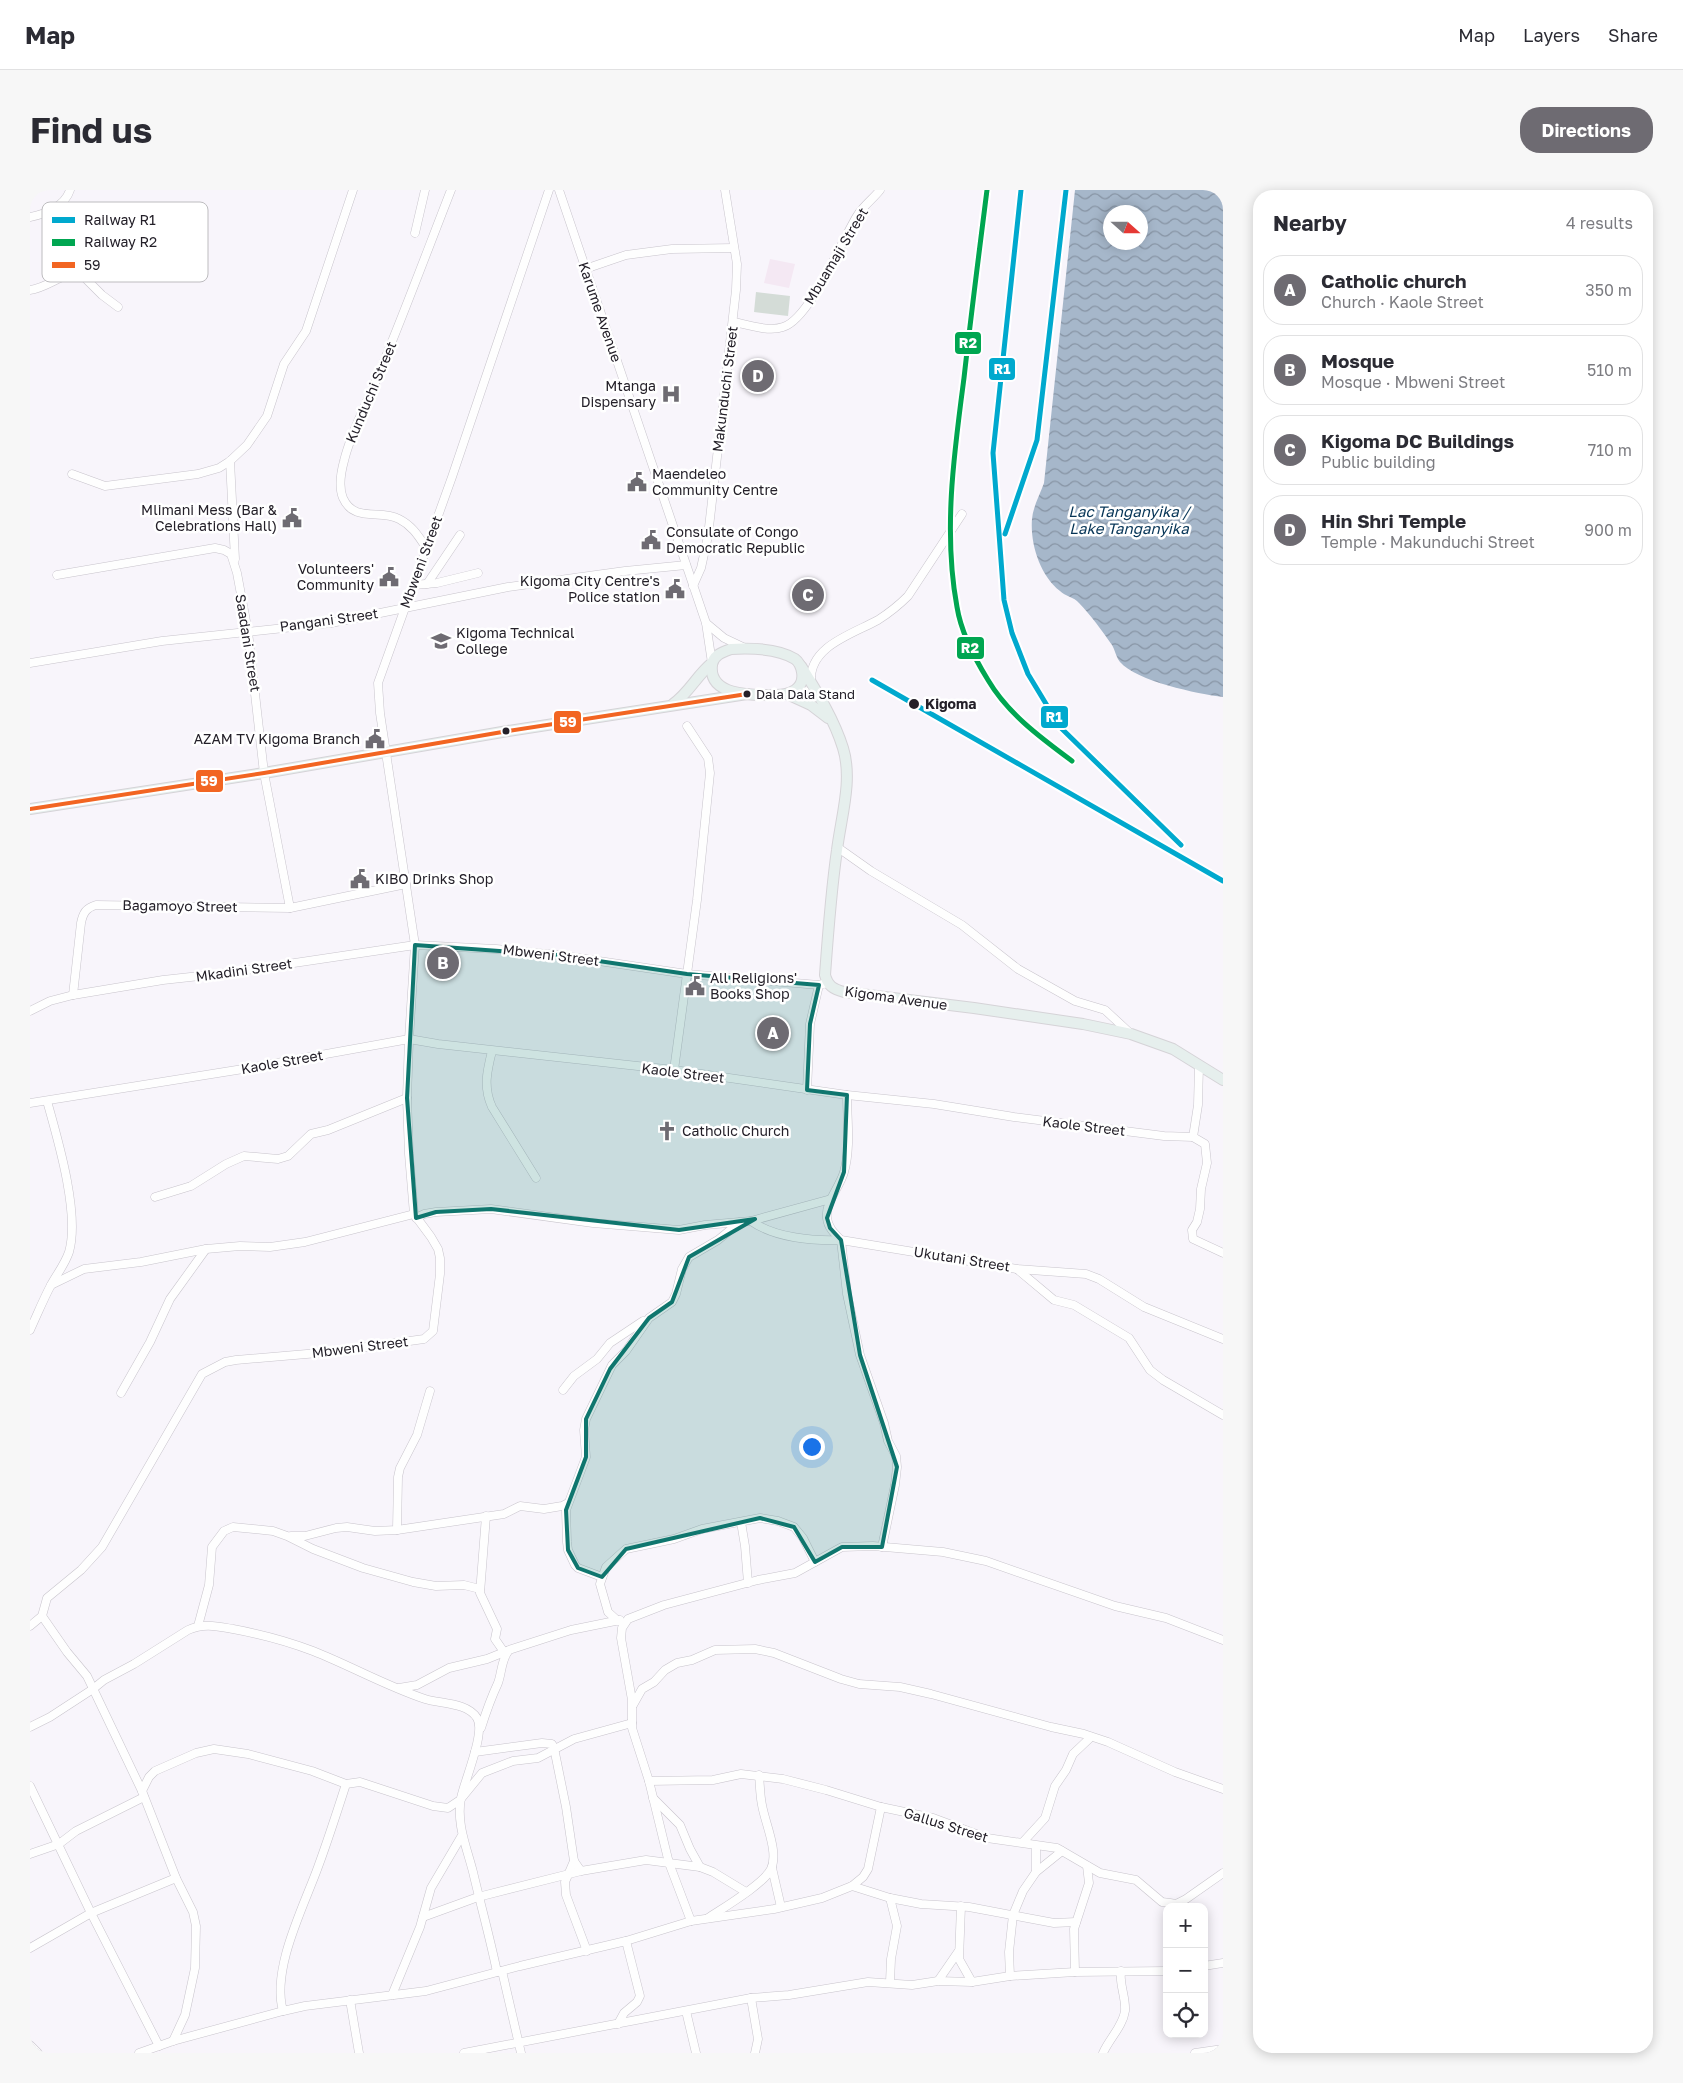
<!DOCTYPE html>
<meta charset="utf-8">
<style>
:root{--surface:#fff;--page:#f7f7f7;--text:#2b2b33;--muted:#7c7c81;--line:#e1e1e2;--accent:#6e6b72}
body{margin:0;font-family:"Golos Text",sans-serif;background:var(--page);color:var(--text)}
.controls{position:absolute;right:15px;bottom:15px;display:grid;overflow:hidden;border-radius:10px;box-shadow:0 2px 12px #0003}
.controls button{width:45px;height:45px;display:grid;place-items:center;padding:0;border:0;border-bottom:1px solid var(--line);background:var(--surface);color:var(--text);font:25px sans-serif}
.compass{position:absolute;left:1073px;top:15px;width:45px;height:45px;border-radius:50%;background:var(--surface);box-shadow:0 2px 12px #0003;rotate:111deg}
.you{position:absolute;left:781px;top:1256px;width:18px;height:18px;margin:-12px;border:4px solid #fff;border-radius:50%;background:#1a73e8;box-shadow:0 0 0 8px #1a73e833}
.badge{display:grid;place-items:center;width:32px;height:32px;border-radius:50%;background:var(--accent);color:#fff;font-size:16px;font-weight:700}
.pin{position:absolute;translate:-50% -50%;border:2px solid #fff;box-shadow:0 1px 5px #0006}
.list{margin:0;padding:0;list-style:none}
h2{display:flex;justify-content:space-between;align-items:center;height:65px;margin:0;padding:0 20px;font-size:21px}
h2 small{font-size:16px;font-weight:400;color:var(--muted)}
.list li{display:grid;grid-template-columns:32px 1fr auto;gap:15px;align-items:center;box-sizing:border-box;height:70px;margin:0 10px 10px;padding:0 10px;border:1px solid var(--line);border-radius:20px}
.list b{display:block;font-size:19px;white-space:nowrap}
.list p{margin:0;font-size:16px;white-space:nowrap;color:var(--muted)}
.list em{font-size:16px;font-style:normal;color:var(--muted)}
.icon{flex:none;width:28px;height:28px;fill:none;stroke:currentColor;stroke-width:2;stroke-linecap:round;stroke-linejoin:round}
.map{position:relative;flex:none;width:1193px;height:1863px;overflow:hidden;border-radius:20px}
header{display:flex;align-items:center;gap:30px;box-sizing:border-box;height:70px;padding:0 25px;background:var(--surface);border-bottom:1px solid var(--line)}
header strong{font-size:24px}
nav{display:flex;gap:28px;margin-inline-start:auto;font-size:18px}
.intro{display:flex;align-items:center;justify-content:space-between;box-sizing:border-box;height:120px;padding:0 30px}
h1{margin:0;font-size:35px}
.button{padding:12px 22px;border-radius:20px;background:var(--accent);color:#fff;font-size:18px;font-weight:700}
main{display:flex;gap:30px;padding:0 30px}
aside{flex:1;background:var(--surface);border-radius:20px;box-shadow:0 2px 12px #0003}
.map>svg:first-child{display:block}
.education{fill:#f4e8f3}
.garden{fill:#d4dcd7}
.water{fill:url(#water-waves);fill-rule:evenodd}
.lines{fill:none;stroke-linecap:round;stroke-linejoin:round}
.minor-casing{stroke:#c8c4cc;stroke-width:9}
.major-casing{stroke:#d5d3d7;stroke-width:12}
.minor{stroke:#fefefe;stroke-width:8}
.major{stroke:#e6efed;stroke-width:10}
.bus-1-casing{stroke:#fff;stroke-width:8}
.bus-1{stroke:#f26522;stroke-width:4}
.rail-1-casing{stroke:#fff;stroke-width:9}
.rail-2-casing{stroke:#fff;stroke-width:9}
.rail-1{stroke:#00a9ce;stroke-width:5}
.rail-2{stroke:#00a651;stroke-width:5}
.marked{fill:#0f766e;fill-opacity:0.2;stroke:#0f766e;stroke-width:4;stroke-linejoin:round}
.bus-dot{fill:#242029;stroke:#fff;stroke-width:2}
.labels{text-anchor:middle;stroke-width:5;stroke-linejoin:round;paint-order:stroke}
.bus-label{font-size:13px;fill:#242029;stroke:#fff;text-anchor:start}
.street-label{font-size:14px;fill:#242029;stroke:#fff}
.poi-label{font-size:14px;fill:#242029;stroke:#fff;text-anchor:start}
.stop-label{font-size:14px;font-weight:bold;fill:#242029;stroke:#fff;text-anchor:start}
.water-label{font-size:15px;font-style:italic;fill:#053456;stroke:#fff}
.key{fill:#fff;stroke:#bdbcbf;stroke-width:1}
.key-label{font-size:14px;fill:#242029}
.line-badge{stroke:#fff;stroke-width:2}
.badge-label{font-size:14px;text-anchor:middle;font-weight:bold;fill:#fff}
</style>
<header>
<strong>Map</strong>
<nav><a>Map</a><a>Layers</a><a>Share</a></nav>
</header>
<div class="intro"><h1>Find us</h1><a class="button">Directions</a></div>
<main>
<div class="map">
<svg width="1193" height="1863" viewBox="0 0 1193 1863">
<defs>
<pattern id="water-waves" width="16" height="10" patternUnits="userSpaceOnUse" patternTransform="scale(1.25)"><rect width="16" height="10" fill="#a6b7ca"/><path d="M0 5q4-4 8 0t8 0" fill="none" stroke="#8794a4"/></pattern>
</defs>
<rect width="100%" height="100%" fill="#f8f5fb"/>
<!-- education -->
<polygon class="education" points="740,69 765,74 759,98 734,93"/>
<!-- garden -->
<polygon class="garden" points="726,102 760,106 758,126 724,122"/>
<!-- water -->
<path class="water" d="M1045 0H1193V507C1168 504 1106 491 1090 472 1086 467 1085 460 1082 455 1073 442 1060 424 1049 413 1044 407 1035 406 1030 401 1010 385 1000 354 1002 329 1003 317 1010 304 1014 293ZM1080 22H1110V52H1080Z"/>
<g class="lines">
<defs>
<g id="minor">
<polyline points="529,0 676,433 682,473"/>
<path d="M0 27C16 24 35 16 40 0"/>
<polyline points="385,43 395,0"/>
<polyline points="555,79 596,65 642,59 704,58"/>
<path d="M0 100C18 98 33 82 50 83L72 105 88 117"/>
<path d="M704 132C718 135 739 142 753 137 780 129 812 50 827 26 833 16 843 9 850 0"/>
<polyline points="200,271 205,369"/>
<polyline points="42,284 75,296 168,284 189,278 200,271 217,255 237,226 254,174 276,141 323,0"/>
<path d="M397 359C389 347 383 336 369 329 350 319 324 333 313 308 308 296 311 282 314 271 322 238 340 208 352 176 376 118 398 59 421 0"/>
<polyline points="27,385 185,358 194,360 201,364 207,383 218,442 234,583 260,718"/>
<polyline points="397,394 430,345"/>
<polyline points="384,395 407,393 448,383"/>
<polyline points="663,396 671,378 678,346 706,100 707,74 695,0"/>
<polyline points="676,433 694,448 713,457"/>
<polyline points="0,473 132,451 301,433 478,397 595,381 656,375"/>
<path d="M781 491C779 456 823 444 848 430 859 423 869 415 878 406L932 324"/>
<polyline points="807,657 841,681 932,735 988,779 1045,811 1075,820 1101,844"/>
<path d="M43 805 51 733C53 723 56 718 66 715L260 718 376 694"/>
<polyline points="0,821 20,811 43,805 133,790 197,783 385,755 466,759 528,765 657,784 789,795 797,793"/>
<path d="M462 861C457 881 453 897 462 917L506 988"/>
<polyline points="644,880 667,710 680,583 678,568 657,536"/>
<polyline points="777,900 780,834 789,795"/>
<path d="M817 905C817 929 821 958 814 982 810 997 795 1012 797 1028 798 1038 805 1044 811 1050L987 1079 1056 1084 1069 1089 1114 1117 1193 1149"/>
<polyline points="0,913 213,879 379,849 408,854 644,880 817,905 904,914 984,927 1134,946 1163,947 1175,954 1177,973 1171,999 1170,1019 1167,1032 1162,1040 1163,1049 1193,1063"/>
<polyline points="1163,947 1168,915 1169,876"/>
<polyline points="125,1007 161,996 196,974 214,966 248,969 258,966 281,944 298,940 377,908"/>
<polyline points="386,1028 394,1024 406,1022 461,1019 563,1033 649,1040 675,1035 721,1031 801,1009"/>
<path d="M721 1031C745 1048 783 1051 811 1050L817 1104 830 1165 854 1233 858 1251 866 1266 867 1277 865 1295 852 1357"/>
<polyline points="987,1079 1024,1110 1044,1115 1099,1148 1120,1180 1133,1190 1193,1225"/>
<polyline points="21,1095 54,1079 111,1072 176,1059 210,1056 240,1057 275,1052 384,1024"/>
<path d="M0 1140C7 1125 13 1110 21 1095 27 1084 35 1074 39 1062 50 1024 28 950 17 911"/>
<polyline points="533,1200 544,1186 567,1169 580,1153 613,1131"/>
<polyline points="91,1203 120,1152 140,1109 176,1059"/>
<polyline points="456,1326 450,1403 467,1439 465,1449 474,1462"/>
<polyline points="711,1332 715,1356 718,1393"/>
<polyline points="367,1340 368,1287 370,1278 387,1245 400,1201"/>
<polyline points="261,1346 275,1346 306,1338 317,1337 345,1341 367,1340 474,1324 490,1316 514,1319 532,1316 538,1313"/>
<polyline points="572,1387 548,1378 545,1375 538,1360 537,1352 536,1320 556,1267 554,1240 556,1229 582,1175 596,1161 619,1128 642,1112 646,1104 652,1079 659,1067 688,1050 710,1032"/>
<polyline points="12,1426 37,1462 57,1486 112,1601 146,1688 163,1722 166,1736 165,1778 155,1825 143,1851"/>
<polyline points="588,1431 578,1422 570,1394 576,1377 596,1359 644,1349 672,1339 730,1328 748,1331 764,1337 773,1348 785,1372"/>
<polyline points="0,1436 12,1426 17,1408 51,1380 72,1357 172,1184 195,1172 206,1170 300,1162 394,1149 403,1141 410,1084 410,1068 408,1059 401,1047 384,1024 379,964 377,908 379,849 385,755 350,523 348,493 422,287 519,0"/>
<polyline points="168,1436 179,1395 182,1357 194,1341 203,1337 243,1341 257,1346 283,1359 333,1378 383,1392 406,1396 434,1395 450,1399"/>
<polyline points="369,1498 387,1495 419,1478 457,1469 477,1461"/>
<polyline points="603,1515 612,1499 624,1492 635,1480 647,1473 662,1470 685,1460 725,1459 744,1463 811,1489 829,1494 870,1497 901,1504 1021,1537 1054,1544 1078,1552 1145,1582 1193,1599"/>
<path d="M0 1537 20 1527 63 1499 74 1490 104 1474 158 1440C174 1433 186 1436 203 1439 230 1444 257 1451 283 1461 321 1476 356 1496 395 1509 410 1514 437 1512 447 1528 456 1542 434 1592 431 1608 426 1634 437 1658 443 1682 451 1716 460 1748 467 1782"/>
<path d="M451 1538C456 1522 461 1508 468 1493 472 1482 471 1470 479 1460L541 1440 590 1430"/>
<polyline points="445,1562 512,1553 522,1554 524,1558 536,1617 544,1671 551,1681"/>
<polyline points="619,1591 683,1590 711,1584 753,1589 796,1600 851,1617 903,1628 957,1648 1027,1658 1070,1683 1106,1690 1132,1712 1140,1713 1146,1714 1156,1709 1193,1683"/>
<polyline points="0,1596 61,1723 129,1856"/>
<polyline points="112,1601 119,1587 125,1581 166,1563 184,1559 218,1564 282,1581 316,1594 330,1592 403,1616 418,1618 430,1610 452,1583 483,1571 508,1568 544,1549 602,1533"/>
<polyline points="623,1608 650,1635 660,1659 670,1677 683,1682 716,1702"/>
<polyline points="993,1652 1015,1628 1025,1596 1036,1580 1043,1564 1061,1547"/>
<polyline points="0,1664 29,1654 46,1641 114,1607"/>
<polyline points="544,1671 535,1692 536,1705 557,1761"/>
<polyline points="742,1678 751,1717"/>
<polyline points="1006,1682 1032,1661"/>
<polyline points="822,1696 860,1708 891,1714 939,1717 1024,1733 1046,1732"/>
<polyline points="860,1708 867,1736 861,1769 860,1792"/>
<polyline points="931,1716 929,1769 942,1792"/>
<polyline points="393,1727 448,1707 551,1681 616,1670 670,1677"/>
<path d="M678 1728C693 1718 734 1694 741 1679 749 1662 735 1633 732 1615 730 1606 730 1595 729 1585"/>
<polyline points="661,1731 639,1673 619,1591 602,1538 602,1510 591,1448 592,1438 598,1429 634,1415 728,1390 765,1383 812,1357 843,1356 913,1362 956,1371 1085,1416 1136,1428 1193,1450"/>
<polyline points="0,1758 61,1723 146,1688"/>
<polyline points="1174,1776 1193,1773"/>
<polyline points="472,1781 491,1863"/>
<polyline points="1045,1782 1044,1739 1059,1693 1057,1676"/>
<polyline points="980,1786 979,1762 983,1725 993,1701 1006,1682 1006,1656"/>
<polyline points="908,1791 928,1762"/>
<polyline points="362,1805 390,1737 401,1698 431,1647"/>
<polyline points="721,1808 728,1849 725,1863"/>
<polyline points="320,1810 329,1863"/>
<path d="M253 1821C241 1779 274 1716 288 1677 298 1650 307 1622 316 1594"/>
<polyline points="656,1821 666,1863"/>
<polyline points="588,1834 594,1823 607,1812 610,1806 596,1751"/>
<polyline points="0,1855 8,1863"/>
<polyline points="109,1863 143,1851 253,1821 275,1816 396,1801 490,1776 596,1751 661,1731 744,1719 792,1708 822,1696 833,1687 838,1679 851,1617"/>
<polyline points="434,1863 721,1808 759,1805 838,1792 882,1795 908,1791 942,1792 980,1786 1045,1782 1137,1781"/>
<path d="M1073 1863C1079 1849 1093 1836 1095 1821 1096 1807 1089 1794 1091 1781"/>
<polyline points="1165,1863 1193,1859"/>
</g>
<g id="major">
<path d="M701 459C720 458 748 458 765 469 769 472 771 476 772 482 775 499 760 505 745 505 724 505 678 507 682 475 683 465 693 462 701 459Z"/>
<path d="M771 476C787 502 804 529 813 558 823 590 811 627 807 660 801 701 798 743 795 785 798 796 803 799 814 802L944 818 1053 834 1101 844 1143 859 1193 890"/>
<polyline points="757,504 781,515 798,528"/>
<path d="M643 514C659 503 667 485 682 473"/>
<polyline points="0,619 234,583 478,541 717,504"/>
</g>
</defs>
<!-- minor casing -->
<use href="#minor" class="minor-casing"/>
<!-- major casing -->
<use href="#major" class="major-casing"/>
<!-- minor -->
<use href="#minor" class="minor"/>
<!-- major -->
<use href="#major" class="major"/>
<defs>
<polyline id="bus-1" points="0,619 234,583 478,541 717,504"/>
</defs>
<!-- bus-1 casing -->
<use href="#bus-1" class="bus-1-casing"/>
<!-- bus-1 -->
<use href="#bus-1" class="bus-1"/>
<defs>
<g id="rail-1">
<polyline points="991,0 963,263 974,410 982,443 998,484 1030,537 1151,655"/>
<polyline points="975,344 1007,250 1036,0"/>
<polyline points="842,490 1193,691"/>
</g>
<path id="rail-2" d="M957 0C949 63 941 125 934 188 924 263 913 342 927 417 931 442 945 469 958 490 978 524 1011 548 1042 571"/>
</defs>
<!-- rail-1 casing -->
<use href="#rail-1" class="rail-1-casing"/>
<!-- rail-2 casing -->
<use href="#rail-2" class="rail-2-casing"/>
<!-- rail-1 -->
<use href="#rail-1" class="rail-1"/>
<!-- rail-2 -->
<use href="#rail-2" class="rail-2"/>
</g>
<!-- marked area -->
<path class="marked" d="M385 755 528 765 657 784 789 795 780 834 777 900 817 905 814 982 797 1028 800 1038 811 1050 830 1165 867 1277 852 1357H812L785 1372 764 1337 730 1328 596 1359 572 1387 548 1378 538 1360 536 1320 556 1267V1229L580 1179 619 1128 642 1112 659 1067 725 1029 649 1040 461 1019 406 1022 386 1028 377 908Z"/>
<!-- icons -->
<defs>
<symbol id="hospital-bare" viewBox="-9 -9 18 18"><path d="M-5-5h3v3.5h4V-5h3V5h-3V1.5h-4V5h-3Z" fill="#6e6b72" stroke="#fff" stroke-width="2.5" paint-order="stroke"/></symbol>
<symbol id="civic-bare" viewBox="-9 -9 18 18"><path d="M-.6-6.5H3V-4.5H.6V-3L4-1V1h2V6H-6V1h2V-1L-.6-3ZM-1.2 2.5V6h2.4V2.5Z" fill="#6e6b72" stroke="#fff" stroke-width="2.5" paint-order="stroke"/></symbol>
<symbol id="university-bare" viewBox="-9 -9 18 18"><path d="M0-5L7-2L0 1L-7-2ZM-4 1L0 2.5L4 1V4Q0 6-4 4Z" fill="#6e6b72" stroke="#fff" stroke-width="2.5" paint-order="stroke"/></symbol>
<symbol id="church-bare" viewBox="-9 -9 18 18"><path d="M-1.2-6h2.4v3.5h3.3v2.4h-3.3V6h-2.4V-.1h-3.3v-2.4h3.3Z" fill="#6e6b72" stroke="#fff" stroke-width="2.5" paint-order="stroke"/></symbol>
</defs>
<g fill-rule="evenodd">
<use href="#hospital-bare" x="627" y="190" width="28" height="28"/>
<use href="#civic-bare" x="593" y="278" width="28" height="28"/>
<use href="#civic-bare" x="248" y="314" width="28" height="28"/>
<use href="#civic-bare" x="607" y="336" width="28" height="28"/>
<use href="#civic-bare" x="345" y="373" width="28" height="28"/>
<use href="#civic-bare" x="631" y="385" width="28" height="28"/>
<use href="#university-bare" x="397" y="437" width="28" height="28"/>
<use href="#civic-bare" x="331" y="535" width="28" height="28"/>
<use href="#civic-bare" x="316" y="675" width="28" height="28"/>
<use href="#civic-bare" x="651" y="782" width="28" height="28"/>
<use href="#church-bare" x="623" y="927" width="28" height="28"/>
</g>
<!-- markers -->
<g class="bus-dot">
<circle cx="717" cy="504" r="4.5"/>
<circle cx="884" cy="514" r="6"/>
<circle cx="476" cy="541" r="4.5"/>
</g>
<g class="labels">
<!-- bus labels -->
<g class="bus-label">
<text x="726" y="509">Dala Dala Stand</text>
</g>
<!-- street labels -->
<g class="street-label">
<text transform="translate(806 66) rotate(-59)" y="5">Mbuamaji Street</text>
<text transform="translate(570 122) rotate(71)" y="5">Karume Avenue</text>
<text transform="translate(695 199) rotate(-83)" y="5">Makunduchi Street</text>
<text transform="translate(341 202) rotate(-67)" y="5">Kunduchi Street</text>
<text transform="translate(391 372) rotate(-70)" y="5">Mbweni Street</text>
<text transform="translate(299 430) rotate(-8)" y="5">Pangani Street</text>
<text transform="translate(218 453) rotate(81)" y="5">Saadani Street</text>
<text transform="translate(150 716) rotate(1)" y="5">Bagamoyo Street</text>
<text transform="translate(521 765) rotate(7)" y="5">Mbweni Street</text>
<text transform="translate(214 780) rotate(-8)" y="5">Mkadini Street</text>
<text transform="translate(866 808) rotate(8)" y="5">Kigoma Avenue</text>
<text transform="translate(252 872) rotate(-10)" y="5">Kaole Street</text>
<text transform="translate(653 883) rotate(7)" y="5">Kaole Street</text>
<text transform="translate(1054 936) rotate(7)" y="5">Kaole Street</text>
<text transform="translate(932 1069) rotate(9)" y="5">Ukutani Street</text>
<text transform="translate(330 1157) rotate(-7)" y="5">Mbweni Street</text>
<text transform="translate(916 1635) rotate(17)" y="5">Gallus Street</text>
</g>
<!-- poi labels -->
<g class="poi-label">
<text x="626" y="201" text-anchor="end">Mtanga<tspan x="626" dy="16">Dispensary</tspan></text>
<text x="622" y="289">Maendeleo<tspan x="622" dy="16">Community Centre</tspan></text>
<text x="247" y="325" text-anchor="end">Mlimani Mess (Bar &amp;<tspan x="247" dy="16">Celebrations Hall)</tspan></text>
<text x="636" y="347">Consulate of Congo<tspan x="636" dy="16">Democratic Republic</tspan></text>
<text x="344" y="384" text-anchor="end">Volunteers'<tspan x="344" dy="16">Community</tspan></text>
<text x="630" y="396" text-anchor="end">Kigoma City Centre's<tspan x="630" dy="16">Police station</tspan></text>
<text x="426" y="448">Kigoma Technical<tspan x="426" dy="16">College</tspan></text>
<text x="330" y="554" text-anchor="end">AZAM TV Kigoma Branch</text>
<text x="345" y="694">KIBO Drinks Shop</text>
<text x="680" y="793">All Religions'<tspan x="680" dy="16">Books Shop</tspan></text>
<text x="652" y="946">Catholic Church</text>
</g>
<!-- stop labels -->
<g class="stop-label">
<text x="895" y="519">Kigoma</text>
</g>
<!-- water labels -->
<g class="water-label">
<text x="1099" y="327">Lac Tanganyika /<tspan x="1099" dy="17">Lake Tanganyika</tspan></text>
</g>
</g>
<!-- legend -->
<rect x="12" y="12" width="166" height="80" rx="8" class="key"/>
<rect x="22" y="27" width="23" height="6" fill="#00a9ce"/>
<rect x="22" y="49" width="23" height="7" fill="#00a651"/>
<rect x="22" y="72" width="23" height="6" fill="#f26522"/>
<g class="key-label">
<text x="54" y="35">Railway R1</text>
<text x="54" y="57">Railway R2</text>
<text x="54" y="80">59</text>
</g>
<g class="line-badge">
<rect x="924" y="141" width="28" height="24" rx="5" fill="#00a651"/>
<rect x="958" y="167" width="28" height="24" rx="5" fill="#00a9ce"/>
<rect x="926" y="446" width="29" height="24" rx="5" fill="#00a651"/>
<rect x="1010" y="515" width="29" height="24" rx="5" fill="#00a9ce"/>
<rect x="523" y="520" width="29" height="24" rx="5" fill="#f26522"/>
<rect x="165" y="579" width="29" height="24" rx="5" fill="#f26522"/>
</g>
<g class="badge-label">
<text x="938" y="158">R2</text>
<text x="972" y="184">R1</text>
<text x="940" y="463">R2</text>
<text x="1024" y="532">R1</text>
<text x="538" y="537">59</text>
<text x="179" y="596">59</text>
</g>
</svg>
<div class="controls">
<button>+</button>
<button>−</button>
<button><svg class="icon" aria-label="locate" viewBox="0 0 24 24"><circle cx="12" cy="12" r="6"/><path d="M12 2v4M12 18v4M2 12h4M18 12h4"/></svg></button>
</div>
<svg class="compass" viewBox="-18 -18 36 36"><path d="M0-13l5 13h-10z" fill="#e53935"/><path d="M0 13l5-13h-10z" fill="#7c7c81"/></svg>
<div class="you"></div>
<div class="pin badge" style="left:743px;top:843px">A</div>
<div class="pin badge" style="left:413px;top:773px">B</div>
<div class="pin badge" style="left:778px;top:405px">C</div>
<div class="pin badge" style="left:728px;top:186px">D</div>
</div>
<aside>
<h2>Nearby<small>4 results</small></h2>
<ul class="list">
<li><span class="badge">A</span><div><b>Catholic church</b><p>Church · Kaole Street</p></div><em>350 m</em></li>
<li><span class="badge">B</span><div><b>Mosque</b><p>Mosque · Mbweni Street</p></div><em>510 m</em></li>
<li><span class="badge">C</span><div><b>Kigoma DC Buildings</b><p>Public building</p></div><em>710 m</em></li>
<li><span class="badge">D</span><div><b>Hin Shri Temple</b><p>Temple · Makunduchi Street</p></div><em>900 m</em></li>
</ul>
</aside>
</main>
